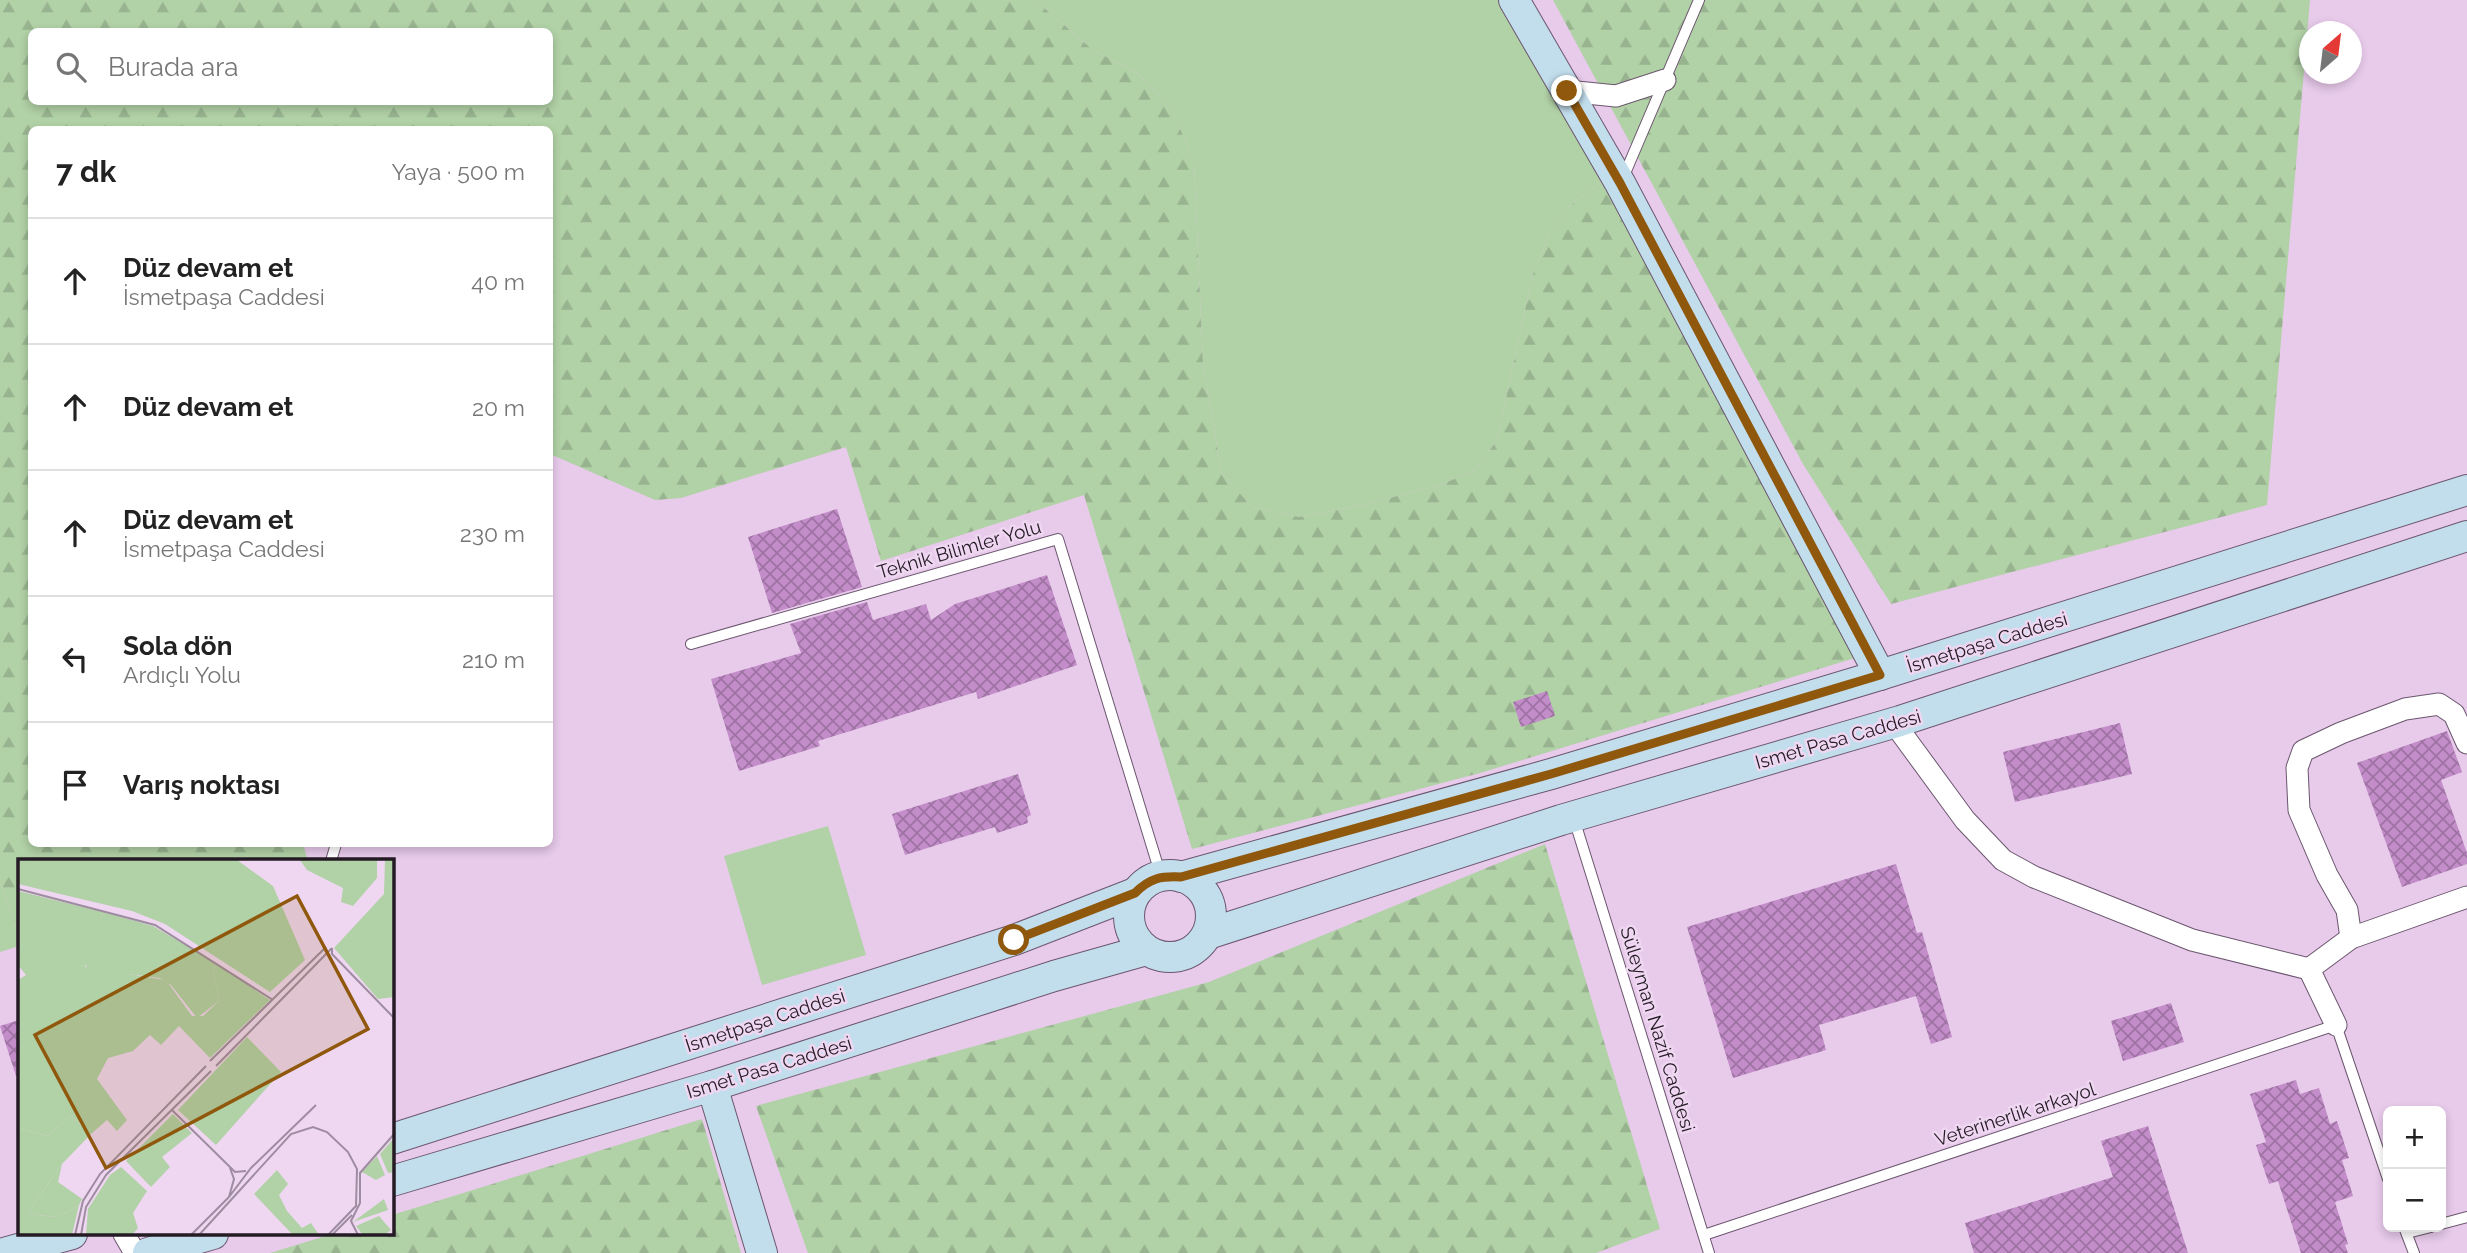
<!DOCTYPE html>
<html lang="tr">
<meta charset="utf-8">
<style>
:root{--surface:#fff;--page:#f2f2f2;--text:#222;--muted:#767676;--line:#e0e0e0}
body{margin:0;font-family:Raleway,sans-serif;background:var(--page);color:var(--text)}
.controls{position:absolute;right:21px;bottom:21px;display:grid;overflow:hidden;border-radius:10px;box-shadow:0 4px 10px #0003}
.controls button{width:63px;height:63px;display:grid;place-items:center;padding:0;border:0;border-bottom:2px solid var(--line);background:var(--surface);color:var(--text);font:35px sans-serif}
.compass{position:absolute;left:2299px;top:21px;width:63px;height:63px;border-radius:50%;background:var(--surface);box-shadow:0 4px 10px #0003;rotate:28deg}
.stop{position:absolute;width:21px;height:21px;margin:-16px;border:5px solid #8f580d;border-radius:50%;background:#fff}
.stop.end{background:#8f580d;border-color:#fff;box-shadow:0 2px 7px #0008}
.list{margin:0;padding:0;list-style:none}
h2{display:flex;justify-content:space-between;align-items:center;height:91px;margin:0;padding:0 28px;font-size:30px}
h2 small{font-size:23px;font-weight:400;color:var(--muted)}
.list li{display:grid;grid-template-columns:46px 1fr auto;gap:21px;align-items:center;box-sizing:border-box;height:126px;padding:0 28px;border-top:2px solid var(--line)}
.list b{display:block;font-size:26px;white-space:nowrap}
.list p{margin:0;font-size:23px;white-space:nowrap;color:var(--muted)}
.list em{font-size:23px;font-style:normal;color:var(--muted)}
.icon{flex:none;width:38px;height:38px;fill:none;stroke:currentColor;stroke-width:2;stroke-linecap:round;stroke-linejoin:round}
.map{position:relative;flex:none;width:2467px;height:1253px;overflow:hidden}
.search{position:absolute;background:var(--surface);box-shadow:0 4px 10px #0003;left:28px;top:28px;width:525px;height:77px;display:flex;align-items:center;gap:18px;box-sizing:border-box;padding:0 24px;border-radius:10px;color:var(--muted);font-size:26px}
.panel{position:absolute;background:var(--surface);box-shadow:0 4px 10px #0003;left:28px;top:126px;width:525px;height:721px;border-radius:10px}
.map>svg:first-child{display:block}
.built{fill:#e8caeb;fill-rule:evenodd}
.green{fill:#b1d1a6}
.forest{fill:url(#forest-firs);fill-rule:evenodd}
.building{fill:url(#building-cross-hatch)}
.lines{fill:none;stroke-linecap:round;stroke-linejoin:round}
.lane-casing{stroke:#6b566e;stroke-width:12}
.street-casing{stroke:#6b566e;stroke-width:23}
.secondary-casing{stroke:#6b566e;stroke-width:32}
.lane{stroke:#fff;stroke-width:10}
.street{stroke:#fff;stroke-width:21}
.secondary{stroke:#c2deed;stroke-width:30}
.route{stroke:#8f580d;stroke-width:9}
.labels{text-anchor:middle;stroke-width:5;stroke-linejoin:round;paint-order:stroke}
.street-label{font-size:19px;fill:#241b25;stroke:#efd7f2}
.inset-road{fill:none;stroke:#9e8ca0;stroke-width:2}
.view{fill:#8f580d;fill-opacity:0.15;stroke:#8f580d;stroke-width:3.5}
.inset-edge{fill:none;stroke:#241b25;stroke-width:3.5}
</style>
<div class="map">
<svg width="2467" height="1253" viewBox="0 0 2467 1253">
<defs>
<pattern id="forest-firs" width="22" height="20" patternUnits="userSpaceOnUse" patternTransform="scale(1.75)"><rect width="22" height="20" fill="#b1d1a6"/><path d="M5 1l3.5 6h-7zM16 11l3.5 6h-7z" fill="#98b38f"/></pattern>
<pattern id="building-cross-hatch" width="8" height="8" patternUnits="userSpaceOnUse" patternTransform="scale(1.75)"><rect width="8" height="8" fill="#c38dc9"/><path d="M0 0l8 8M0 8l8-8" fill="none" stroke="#9e72a3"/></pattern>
</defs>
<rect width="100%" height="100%" fill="#efd7f2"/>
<!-- built -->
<path class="built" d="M0 0H2467V1253H0ZM32 32H550V102H32ZM2310 32H2352V74H2310ZM32 130H550V844H32ZM19 861H392V1234H19ZM2388 1111H2441V1227H2388Z"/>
<!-- green -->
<g class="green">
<polygon points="1035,0 1502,0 1607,179 1576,200 1550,232 1532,277 1497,440 1476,469 1443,484 1367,504 1299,517 1253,507 1222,475 1203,364 1194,162 1173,111 1137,73 1093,50"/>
<polygon points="828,826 866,955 762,985 724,856"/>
<polygon points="0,883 19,935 19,946 0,952"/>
</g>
<!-- forest -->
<g class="forest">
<path d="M0 0H1035L1093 50 1137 73 1173 111 1194 162 1203 364 1222 475 1253 507 1299 517 1367 504 1443 484 1476 469 1497 440 1532 277 1550 232 1576 200 1607 179 1855 658 1480 773 1192 849 1084 495 881 561 846 447 681 498 655 500 550 454V130H32V844H303L308 861H19V935L0 883ZM32 32H550V102H32Z"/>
<polygon points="1553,0 2310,0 2267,505 1891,604 1803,464"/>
<polygon points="1545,844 1660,1229 1596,1253 808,1253 756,1106 1209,982"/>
<polygon points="702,1119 741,1253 270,1253 332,1234 392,1234 392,1215"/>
</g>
<!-- building -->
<g class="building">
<polygon points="837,509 862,587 772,613 748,537"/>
<polygon points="1047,575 1077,665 978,699 976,692 818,741 820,746 739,771 711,679 801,653 790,624 867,602 873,620 926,604 931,620 955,604"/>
<polygon points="1547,691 1555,716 1521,727 1513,702"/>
<polygon points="2120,723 2132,774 2015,802 2003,752"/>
<polygon points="2447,731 2462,772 2441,780 2467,853 2467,864 2402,887 2357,763"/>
<polygon points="1018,774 1031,815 1027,817 1028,823 997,833 995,827 905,855 892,814"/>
<polygon points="1896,864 1917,933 1922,932 1952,1037 1931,1044 1916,996 1819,1025 1826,1050 1733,1078 1687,927"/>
<polygon points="2171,1003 2184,1042 2123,1061 2111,1021"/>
<polygon points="19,1020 19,1076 16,1076 0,1026"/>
<polygon points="2296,1080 2300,1094 2319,1088 2330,1124 2337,1121 2349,1158 2342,1160 2353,1196 2335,1202 2348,1244 2345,1245 2348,1253 2301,1253 2278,1181 2269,1184 2256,1145 2266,1142 2250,1094"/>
<polygon points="2148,1126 2188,1253 1974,1253 1965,1223 2113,1177 2101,1141"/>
</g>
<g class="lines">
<defs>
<g id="lane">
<polyline points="1623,178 1699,0"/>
<polyline points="691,644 1058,539 1161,876"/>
<polyline points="1574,819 1709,1253"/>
<polyline points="331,861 336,844"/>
<polyline points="2441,1224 2467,1217"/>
<polyline points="2404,1227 2414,1253"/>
<polyline points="2407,1233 2431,1227"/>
<polyline points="1704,1235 2336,1025 2388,1179"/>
</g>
<g id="street">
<polyline points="1567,91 1616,96 1665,80"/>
<polyline points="1894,723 1965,820 2003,860 2034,877 2192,940 2309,969 2336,1025"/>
<polyline points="2351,938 2347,910 2327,875 2299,810 2297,768 2303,751 2341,733 2405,709 2439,704 2454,714 2467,743"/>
<polyline points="2309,969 2351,938 2467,897"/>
<polyline points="124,1234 135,1253"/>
</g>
<g id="secondary">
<polyline points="1514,0 1620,183 1880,675"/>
<circle cx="1170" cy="916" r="41"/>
<polyline points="1181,877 1551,774 1880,675 2467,490"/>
<polyline points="1208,934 1561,820 1900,721 2467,536"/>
<polyline points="712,1086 762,1253"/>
<polyline points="392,1139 1014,940 1135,893"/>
<polyline points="392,1181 712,1086 1054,976 1146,950"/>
<polyline points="4,1253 72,1234"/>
<polyline points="148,1253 213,1234"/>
</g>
</defs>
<!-- lane casing -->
<use href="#lane" class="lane-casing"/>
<!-- street casing -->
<use href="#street" class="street-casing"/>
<!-- secondary casing -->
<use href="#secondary" class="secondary-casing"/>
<!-- lane -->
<use href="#lane" class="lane"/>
<!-- street -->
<use href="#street" class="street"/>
<!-- secondary -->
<use href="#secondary" class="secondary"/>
</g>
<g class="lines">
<!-- route -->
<path class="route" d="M1014 940 1135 893C1150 878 1161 876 1181 877L1551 774 1880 675 1620 183 1567 91"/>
</g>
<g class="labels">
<!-- street labels -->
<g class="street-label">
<text transform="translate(959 549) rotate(-16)" y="7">Teknik Bilimler Yolu</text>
<text transform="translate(1987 642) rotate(-17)" y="7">İsmetpaşa Caddesi</text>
<text transform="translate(1838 739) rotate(-16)" y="7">Ismet Pasa Caddesi</text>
<text transform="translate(765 1020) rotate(-18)" y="7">İsmetpaşa Caddesi</text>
<text transform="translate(1658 1029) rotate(73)" y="7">Süleyman Nazif Caddesi</text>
<text transform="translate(769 1067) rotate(-17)" y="7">Ismet Pasa Caddesi</text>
<text transform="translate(2015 1114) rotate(-18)" y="7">Veterinerlik arkayol</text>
</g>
</g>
<!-- overview -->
<g transform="translate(18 859)">
<rect width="376" height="376" fill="#efd7f2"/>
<path d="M85 53 135 67 198 104 195 113 201 142 179 159 153 126 142 119 69 110 67 103ZM53 257 73 275 44 305 9 355 40 358 61 346 54 376H0V269L29 277ZM359 297 367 316 358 321 344 313ZM259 311 270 325 261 336 269 352 284 369 293 364 301 376H275L236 335ZM366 340 370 351 335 363Z" fill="#b1d1a6"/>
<path d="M0 1H219L255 27 287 101 252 133 147 65 114 52 0 25ZM282 1H359V19L335 47 323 43 325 29 289 11ZM367 1H376V138L360 140 316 89 366 35ZM0 32 85 53 67 108 148 121 174 157H185L201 142 195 113 198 104 252 141 192 199 161 167 143 186 132 176 115 192 90 199 79 220 109 261 99 272 89 261 73 275 53 257 29 277 0 269V121L8 116 0 106ZM229 178 263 213 198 286 160 251ZM155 255 174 274 144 298 152 308 133 328 108 302ZM376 279V313L370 314 362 295ZM44 305 40 323 64 340 61 346 40 358 9 355ZM103 308 129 332 115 354 120 369 114 376H68L70 350 92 316Z" fill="#b1d1a6"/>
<path d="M361 357 373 371 366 376H345L338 367Z" fill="#b1d1a6"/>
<path class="inset-road" d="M0 30 137 66 255 141M314 89V95L377 160M192 202 308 88M198 207 314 89M154 251 217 313 228 312M212 309 216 320 211 338 233 309 298 246M57 376 65 342 82 315 188 207M63 376 68 348 88 316 193 212M173 376 211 338M181 376 273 275 295 268 309 273 330 293 339 310 338 347 310 376M314 376 334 356M340 376 333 362 342 344V314L377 274"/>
<path class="view" d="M279 37 350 170 88 309 17 176Z"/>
<rect width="376" height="376" class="inset-edge"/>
</g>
</svg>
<div class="controls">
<button>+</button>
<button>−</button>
</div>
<svg class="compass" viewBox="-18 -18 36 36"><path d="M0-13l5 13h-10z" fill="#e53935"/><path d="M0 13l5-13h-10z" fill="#767676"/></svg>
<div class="stop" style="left:1014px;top:940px"></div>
<div class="stop end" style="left:1567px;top:91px"></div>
<div class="search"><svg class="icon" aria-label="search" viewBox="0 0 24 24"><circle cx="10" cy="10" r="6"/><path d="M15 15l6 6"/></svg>Burada ara</div>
<section class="panel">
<h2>7 dk<small>Yaya · 500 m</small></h2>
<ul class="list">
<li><svg class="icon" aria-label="ahead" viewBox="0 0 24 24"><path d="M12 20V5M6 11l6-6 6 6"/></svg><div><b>Düz devam et</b><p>İsmetpaşa Caddesi</p></div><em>40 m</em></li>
<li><svg class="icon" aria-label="ahead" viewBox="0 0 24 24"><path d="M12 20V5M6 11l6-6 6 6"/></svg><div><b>Düz devam et</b></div><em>20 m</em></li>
<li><svg class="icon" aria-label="ahead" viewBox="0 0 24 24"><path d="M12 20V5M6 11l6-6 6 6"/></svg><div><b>Düz devam et</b><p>İsmetpaşa Caddesi</p></div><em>230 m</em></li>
<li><svg class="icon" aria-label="left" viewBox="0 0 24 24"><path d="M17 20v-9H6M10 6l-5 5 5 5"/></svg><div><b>Sola dön</b><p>Ardıçlı Yolu</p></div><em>210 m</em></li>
<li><svg class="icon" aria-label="arrive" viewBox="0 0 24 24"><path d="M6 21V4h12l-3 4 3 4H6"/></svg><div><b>Varış noktası</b></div></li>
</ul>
</section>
</div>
